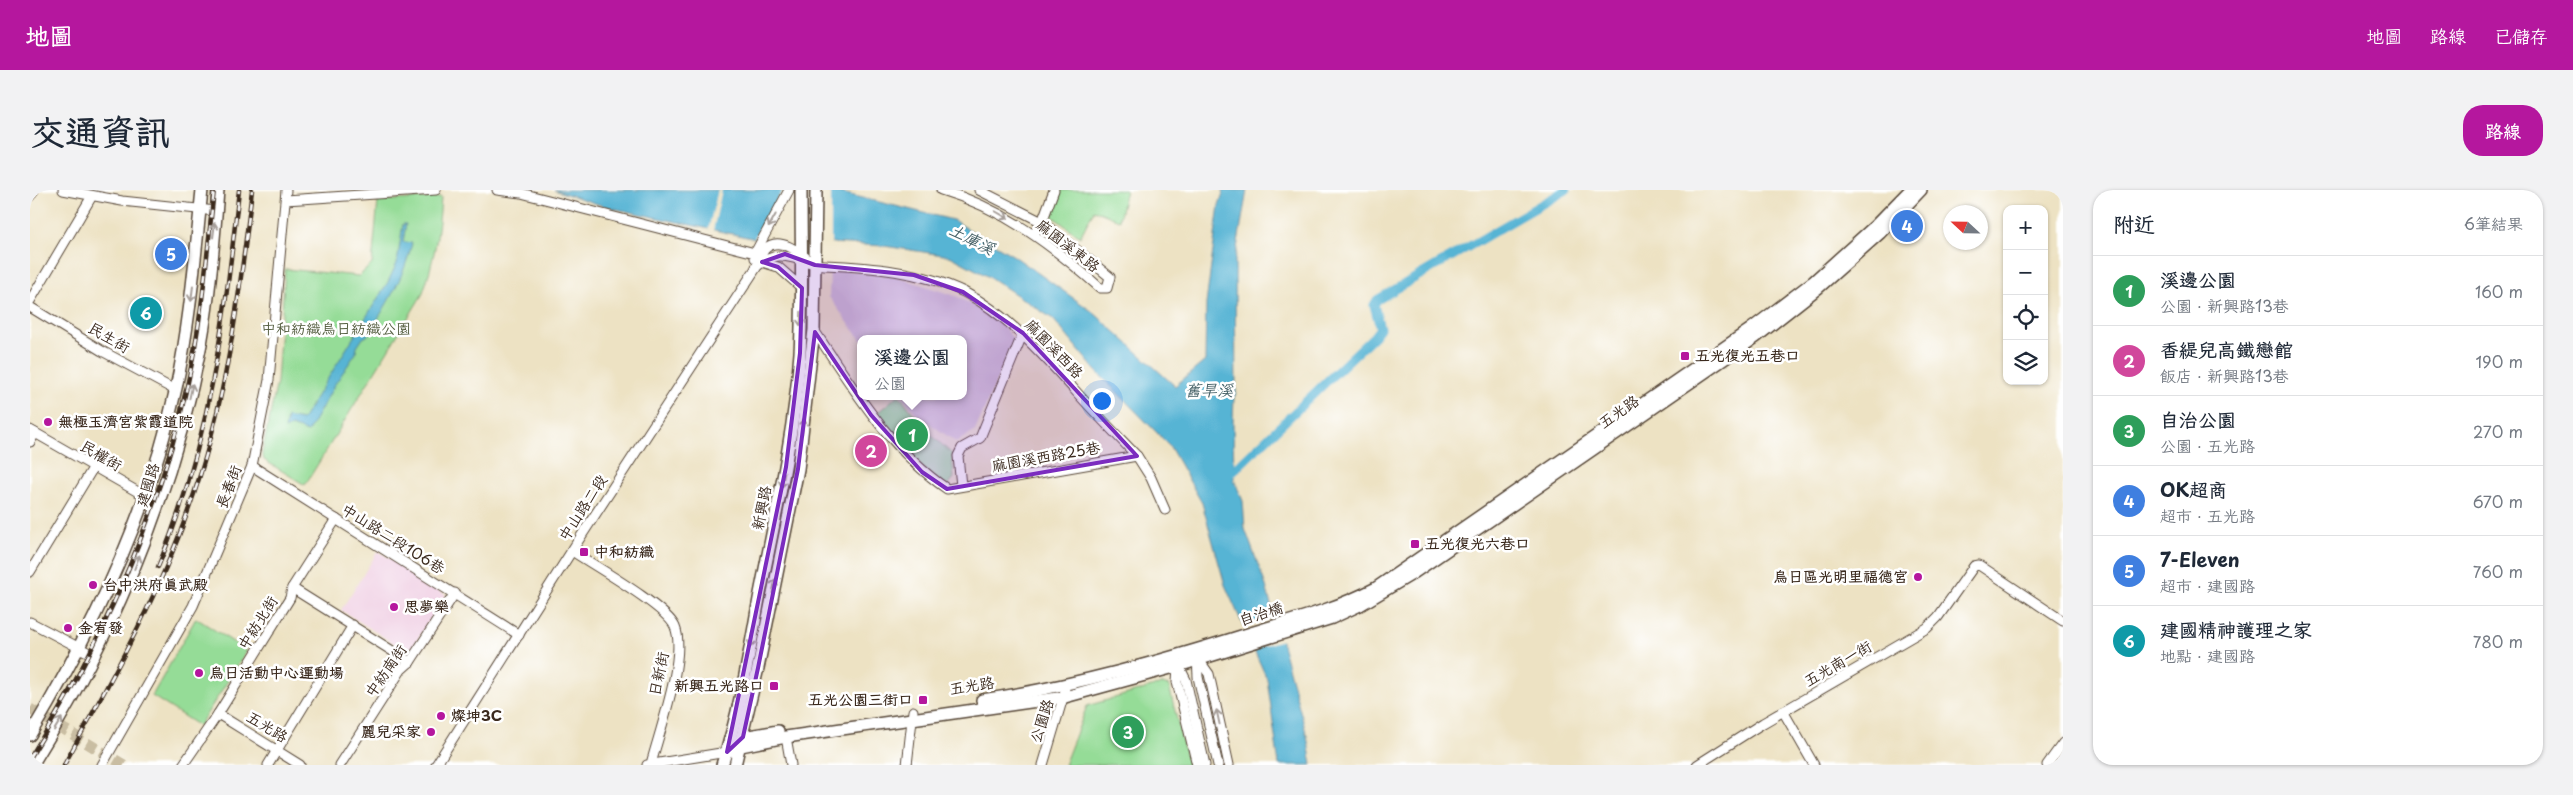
<!DOCTYPE html>
<html lang="zh-TW">
<meta charset="utf-8">
<style>
:root{--surface:#fff;--page:#f2f2f3;--text:#1f2937;--muted:#747a83;--line:#e0e1e3;--accent:#b5179e}
body{margin:0;font-family:"Playpen Sans","LXGW WenKai TC",sans-serif;background:var(--page);color:var(--text)}
.controls{position:absolute;right:15px;top:15px;display:grid;overflow:hidden;border-radius:10px;box-shadow:0 1px 4px #0004}
.controls button{width:45px;height:45px;display:grid;place-items:center;padding:0;border:0;border-bottom:1px solid var(--line);background:var(--surface);color:var(--text);font:25px sans-serif}
.compass{position:absolute;left:1913px;top:15px;width:45px;height:45px;border-radius:50%;background:var(--surface);box-shadow:0 1px 4px #0004;rotate:292deg}
.you{position:absolute;left:1071px;top:210px;width:18px;height:18px;margin:-12px;border:4px solid #fff;border-radius:50%;background:#1a73e8;box-shadow:0 0 0 8px #1a73e833}
.badge{display:grid;place-items:center;width:32px;height:32px;border-radius:50%;background:var(--accent);color:#fff;font-size:16px;font-weight:700}
.pin{position:absolute;translate:-50% -50%;border:2px solid #fff;box-shadow:0 1px 5px #0006}
.popup{position:absolute;left:827px;top:145px;width:110px;height:65px;box-sizing:border-box;display:grid;place-content:center;border-radius:10px;background:var(--surface);filter:drop-shadow(0 1px 4px #0005);font-size:16px;white-space:nowrap;color:var(--muted)}
.popup b{font-size:19px;color:var(--text)}
.popup::after{content:'';position:absolute;left:50%;top:100%;margin-left:-10px;border:10px solid transparent;border-top-color:var(--surface)}
.list{margin:0;padding:0;list-style:none}
h2{display:flex;justify-content:space-between;align-items:center;height:65px;margin:0;padding:0 20px;font-size:21px}
h2 small{font-size:16px;font-weight:400;color:var(--muted)}
.list li{display:grid;grid-template-columns:32px 1fr auto;gap:15px;align-items:center;box-sizing:border-box;height:70px;padding:0 20px;border-top:1px solid var(--line)}
.list b{display:block;font-size:19px;white-space:nowrap}
.list p{margin:0;font-size:16px;white-space:nowrap;color:var(--muted)}
.list em{font-size:16px;font-style:normal;color:var(--muted)}
.icon{flex:none;width:28px;height:28px;fill:none;stroke:currentColor;stroke-width:2;stroke-linecap:round;stroke-linejoin:round}
.map{position:relative;flex:none;width:2033px;height:575px;overflow:hidden;border-radius:20px}
header{display:flex;align-items:center;gap:30px;box-sizing:border-box;height:70px;padding:0 25px;background:var(--accent);color:#fff}
header strong{font-size:24px}
nav{display:flex;gap:28px;margin-inline-start:auto;font-size:18px}
.intro{display:flex;align-items:center;justify-content:space-between;box-sizing:border-box;height:120px;padding:0 30px}
h1{margin:0;font-size:35px}
.button{padding:12px 22px;border-radius:20px;background:var(--accent);color:#fff;font-size:18px;font-weight:700}
main{display:flex;gap:30px;padding:0 30px}
aside{flex:1;background:var(--surface);border-radius:20px;box-shadow:0 1px 4px #0004}
.map>svg:first-child{display:block}
.built{fill:#f0d0e4}
.industrial{fill:#cebed1}
.green{fill:#95dc97;stroke:#68835a}
.water{fill:#56b4d4;stroke:#486f79}
.pier{fill:#ede2c3}
.lines{fill:none;stroke-linecap:round;stroke-linejoin:round}
.canal{stroke:#56b4d4;stroke-width:9}
.major-tunnel{stroke:#c9bda2;stroke-width:11;stroke-dasharray:11 5.5;stroke-linecap:butt}
.minor-casing{stroke:#564637;stroke-width:11}
.major-casing{stroke:#564637;stroke-width:14}
.minor{stroke:#fff;stroke-width:9}
.major{stroke:#fff;stroke-width:11}
.rail-casing{stroke:#3b2a1e;stroke-width:4.5}
.rail{stroke:#fff;stroke-width:2.5;stroke-dasharray:8;stroke-linecap:butt}
.oneway{stroke:#a79f9a}
.marked{fill:#7b2cbf;fill-opacity:0.2;stroke:#7b2cbf;stroke-width:4;stroke-linejoin:round}
.poi-dot{fill:#b5179e;stroke:#fff;stroke-width:2}
.labels{text-anchor:middle;stroke-width:5;stroke-linejoin:round;paint-order:stroke}
.street-label{font-size:15px;fill:#3b2a1e;stroke:#fff}
.park-label{font-size:15px;fill:#565f42;stroke:#fff}
.poi-label{font-size:15px;font-weight:bold;fill:#3b2a1e;stroke:#fff;text-anchor:start}
.water-label{font-size:16px;font-style:italic;fill:#466167;stroke:#fff}
</style>
<header>
<strong>地圖</strong>
<nav><a>地圖</a><a>路線</a><a>已儲存</a></nav>
</header>
<div class="intro"><h1>交通資訊</h1><a class="button">路線</a></div>
<main>
<div class="map">
<svg width="2033" height="575" viewBox="0 0 2033 575">
<rect width="100%" height="100%" fill="#fff"/>
<filter id="ink" filterUnits="userSpaceOnUse"><feTurbulence type="fractalNoise" baseFrequency=".02" numOctaves="2"/><feDisplacementMap in="SourceGraphic" scale="10" xChannelSelector="R" yChannelSelector="G"/><feConvolveMatrix kernelMatrix="1 2 1 2 8 2 1 2 1" color-interpolation-filters="sRGB"/></filter>
<filter id="wash" filterUnits="userSpaceOnUse"><feTurbulence type="fractalNoise" baseFrequency=".0096" numOctaves="4" result="noise"/><feDisplacementMap in="SourceGraphic" scale="20" xChannelSelector="R" yChannelSelector="G"/><feGaussianBlur stdDeviation="1.12" result="paint"/><feColorMatrix in="noise" values="0 0 0 0 0 0 0 0 0 0 0 0 0 0 0 0 0 1.4 0 .05"/><feComposite in="paint" operator="in"/></filter>
<g filter="url(#wash)">
<rect width="100%" height="100%" fill="#ede2c3"/>
<!-- built -->
<polygon class="built" points="348,361 416,405 379,463 311,420"/>
<!-- industrial -->
<polygon class="industrial" points="800,78 867,87 926,106 969,130 984,150 945,241 926,252 887,225 872,206 933,206 933,149 831,150 799,107"/>
<!-- green -->
<g class="green">
<polygon points="1030,0 1096,0 1089,30 1064,20 1050,47 1022,26"/>
<path d="M411 7C409 42 404 72 392 105L275 295 234 270 232 263 247 192 255 79 329 86 342 74 348 11Z"/>
<polygon points="867,206 870,206 895,239 922,264 924,288 917,296 898,284 846,224"/>
<polygon points="166,428 217,461 169,536 122,506"/>
<polygon points="1132,494 1139,496 1158,575 1034,575 1057,516"/>
</g>
<!-- water -->
<g class="water">
<polygon points="524,0 800,0 923,30 984,66 1063,122 1145,196 1175,171 1176,114 1189,15 1194,0 1217,0 1205,70 1206,204 1204,207 1203,232 1204,289 1213,311 1215,339 1236,396 1277,546 1282,575 1249,575 1237,489 1195,395 1172,313 1139,255 1065,180 1023,129 961,88 920,66 854,56 726,49 577,17"/>
<path d="M373 34H376L373 52 382 53C374 88 356 116 337 146L333 148 327 157 326 163 305 194 278 242 261 236 255 239 257 227 272 230 358 92 367 73Z"/>
</g>
<!-- pier -->
<g class="pier">
<polygon points="688,0 692,0 683,41 678,40"/>
<polygon points="753,0 801,0 801,55 764,54 724,48"/>
<polygon points="1247,426 1253,450 1221,459 1210,436"/>
</g>
<g class="lines">
<!-- canal -->
<polyline class="canal" points="1195,289 1344,146 1350,138 1344,115 1347,110 1536,0"/>
</g>
</g>
<g filter="url(#ink)">
<g class="lines">
<!-- major-tunnel -->
<polyline class="major-tunnel" points="0,519 94,575"/>
<defs>
<g id="minor">
<polyline points="33,0 92,11 186,21"/>
<polyline points="467,0 491,3 725,63"/>
<path d="M911 0C973 18 1023 56 1070 98H1077L1080 87 1012 32 949 0"/>
<polyline points="0,6 4,0"/>
<polyline points="256,10 406,0"/>
<polyline points="1004,44 1012,32 1024,0"/>
<polyline points="725,68 725,63 759,0"/>
<polyline points="732,72 748,77 772,98"/>
<path d="M726 77C753 54 766 74 794 75 840 77 892 81 934 102 978 125 1009 161 1042 197 1063 221 1085 243 1107 266L1121 288 1135 320"/>
<polyline points="0,111 62,6"/>
<polyline points="0,117 72,161 145,200"/>
<path d="M784 140C823 198 859 259 917 299L1107 266"/>
<polyline points="0,240 129,314"/>
<polyline points="0,252 5,243"/>
<polyline points="222,276 489,445"/>
<polyline points="931,296 928,266 932,258 950,248 993,143"/>
<path d="M542 361C563 375 637 417 645 437 657 465 629 543 621 574"/>
<polyline points="0,382 63,278"/>
<polyline points="262,398 380,472"/>
<polyline points="0,432 65,466"/>
<polyline points="1167,464 1168,487 1188,575"/>
<polyline points="1146,470 1156,490 1175,575"/>
<polyline points="1169,470 1179,484 1199,575"/>
<polyline points="1148,476 1147,492 1167,575"/>
<polyline points="1753,521 1784,575"/>
<polyline points="188,524 270,575"/>
<polyline points="756,547 761,575"/>
<polyline points="72,575 163,416 222,276 239,190 256,0"/>
<polyline points="153,575 188,524 260,408 262,398 306,329"/>
<polyline points="238,575 323,435"/>
<polyline points="310,575 371,480 380,472 425,403"/>
<path d="M406 575 548 351 726 78C728 73 731 64 735 59 750 44 773 65 785 75"/>
<polyline points="617,575 697,562"/>
<polyline points="877,575 883,521"/>
<polyline points="1013,575 1035,501"/>
<polyline points="1667,575 1733,533 1897,438 1908,427 1944,376 1949,375 2033,431"/>
<polyline points="2017,575 2033,553"/>
<polyline points="2030,575 2033,571"/>
</g>
<g id="major">
<path d="M952 510C1044 496 1132 471 1221 443 1263 430 1306 419 1346 398L1721 139 1783 92 1845 36 1880 0"/>
<path d="M0 545C64 438 119 322 146 198 160 133 165 67 172 0"/>
<polyline points="701,557 713,547 748,541"/>
<polyline points="697,562 711,556 756,547 1035,507 1148,476 1302,428 1330,415 1382,384 1726,147 1788,98 1850,43 1891,0"/>
<path d="M2 575C83 445 143 305 171 154 180 104 184 51 188 0"/>
<path d="M692 575C710 521 719 464 729 409 745 327 764 246 770 163 773 109 771 54 771 0"/>
<polyline points="705,575 728,478 768,279 784,140 786,0"/>
</g>
</defs>
<!-- minor casing -->
<use href="#minor" class="minor-casing"/>
<!-- major casing -->
<use href="#major" class="major-casing"/>
<!-- minor -->
<use href="#minor" class="minor"/>
<!-- major -->
<use href="#major" class="major"/>
<defs>
<g id="rail">
<path d="M128 377C180 253 194 133 209 0"/>
<path d="M0 568C18 538 37 508 53 476 99 387 137 290 158 192 172 129 177 64 184 0"/>
<path d="M34 575C79 493 127 410 158 321 196 217 209 109 222 0"/>
</g>
</defs>
<!-- rail casing -->
<use href="#rail" class="rail-casing"/>
<!-- rail -->
<use href="#rail" class="rail"/>
</g>
<!-- one-way arrows -->
<defs><path id="oneway-shaft" d="M-6 0H5M1.5-3L5.5 0L1.5 3" fill="none" stroke-width="1.6" stroke-linecap="round" stroke-linejoin="round" transform="scale(1.25)"/></defs>
<g class="oneway">
<use href="#oneway-shaft" transform="translate(972 25) rotate(30)"/>
<use href="#oneway-shaft" transform="translate(742 31) rotate(119)"/>
<use href="#oneway-shaft" transform="translate(184 40) rotate(-83)"/>
<use href="#oneway-shaft" transform="translate(162 104) rotate(97)"/>
<use href="#oneway-shaft" transform="translate(771 129) rotate(92)"/>
<use href="#oneway-shaft" transform="translate(161 201) rotate(-78)"/>
<use href="#oneway-shaft" transform="translate(773 236) rotate(-83)"/>
<use href="#oneway-shaft" transform="translate(753 290) rotate(101)"/>
<use href="#oneway-shaft" transform="translate(107 372) rotate(-69)"/>
<use href="#oneway-shaft" transform="translate(744 396) rotate(-79)"/>
<use href="#oneway-shaft" transform="translate(722 450) rotate(101)"/>
<use href="#oneway-shaft" transform="translate(1188 527) rotate(-102)"/>
<use href="#oneway-shaft" transform="translate(28 534) rotate(-58)"/>
</g>
</g>
<!-- marked area -->
<path class="marked" d="M755 64 785 75 884 85 933 102 993 143 1107 266 917 299 892 282 841 225 785 142 768 279 728 478 713 547 697 562 756 277 770 163 772 98 748 77 732 72Z"/>
<!-- markers -->
<g class="poi-dot">
<rect x="1650" y="161" width="10" height="10" rx="2.5"/>
<circle cx="18" cy="232" r="5"/>
<rect x="1380" y="349" width="10" height="10" rx="2.5"/>
<rect x="549" y="357" width="10" height="10" rx="2.5"/>
<circle cx="1888" cy="387" r="5"/>
<circle cx="63" cy="395" r="5"/>
<circle cx="364" cy="417" r="5"/>
<circle cx="38" cy="438" r="5"/>
<circle cx="169" cy="483" r="5"/>
<rect x="739" y="491" width="10" height="10" rx="2.5"/>
<rect x="888" y="505" width="10" height="10" rx="2.5"/>
<circle cx="411" cy="526" r="5"/>
<circle cx="401" cy="542" r="5"/>
</g>
<g class="labels">
<!-- street labels -->
<g class="street-label">
<text transform="translate(1038 56) rotate(38)" y="5">麻園溪東路</text>
<text transform="translate(79 148) rotate(30)" y="5">民生街</text>
<text transform="translate(1024 159) rotate(46)" y="5">麻園溪西路</text>
<text transform="translate(1589 222) rotate(-35)" y="5">五光路</text>
<text transform="translate(71 266) rotate(30)" y="5">民權街</text>
<text transform="translate(1016 267) rotate(-10)" y="5">麻園溪西路25巷</text>
<text transform="translate(118 295) rotate(-73)" y="5">建國路</text>
<text transform="translate(199 297) rotate(-69)" y="5">長春街</text>
<text transform="translate(553 318) rotate(-57)" y="5">中山路二段</text>
<text transform="translate(732 318) rotate(-79)" y="5">新興路</text>
<text transform="translate(363 349) rotate(32)" y="5">中山路二段106巷</text>
<text transform="translate(1231 424) rotate(-18)" y="5">自治橋</text>
<text transform="translate(228 433) rotate(-58)" y="5">中紡北街</text>
<text transform="translate(1808 474) rotate(-30)" y="5">五光南一街</text>
<text transform="translate(356 481) rotate(-55)" y="5">中紡南街</text>
<text transform="translate(629 484) rotate(-78)" y="5">日新街</text>
<text transform="translate(942 496) rotate(-9)" y="5">五光路</text>
<text transform="translate(1012 531) rotate(-72)" y="5">公園路</text>
<text transform="translate(237 537) rotate(31)" y="5">五光路</text>
</g>
<!-- park labels -->
<g class="park-label">
<text x="306" y="144">中和紡織烏日紡織公園</text>
</g>
<!-- poi labels -->
<g class="poi-label">
<text x="1665" y="171">五光復光五巷口</text>
<text x="28" y="237">無極玉濟宮紫霞道院</text>
<text x="1395" y="359">五光復光六巷口</text>
<text x="564" y="367">中和紡織</text>
<text x="1878" y="392" text-anchor="end">烏日區光明里福德宮</text>
<text x="73" y="400">台中洪府真武殿</text>
<text x="374" y="422">思夢樂</text>
<text x="48" y="443">金宥發</text>
<text x="179" y="488">烏日活動中心運動場</text>
<text x="734" y="501" text-anchor="end">新興五光路口</text>
<text x="883" y="515" text-anchor="end">五光公園三街口</text>
<text x="421" y="531">燦坤3C</text>
<text x="391" y="547" text-anchor="end">麗兒采家</text>
</g>
<!-- water labels -->
<g class="water-label">
<text transform="translate(942 49) rotate(26)" y="6">土庫溪</text>
<text x="1179" y="206">舊旱溪</text>
</g>
</g>
</svg>
<div class="controls">
<button>+</button>
<button>−</button>
<button><svg class="icon" aria-label="locate" viewBox="0 0 24 24"><circle cx="12" cy="12" r="6"/><path d="M12 2v4M12 18v4M2 12h4M18 12h4"/></svg></button>
<button><svg class="icon" aria-label="layers" viewBox="0 0 24 24"><path d="M12 4l9 5-9 5-9-5zM3 14l9 5 9-5"/></svg></button>
</div>
<svg class="compass" viewBox="-18 -18 36 36"><path d="M0-13l5 13h-10z" fill="#e53935"/><path d="M0 13l5-13h-10z" fill="#747a83"/></svg>
<div class="you"></div>
<div class="pin badge" style="left:882px;top:245px;background:#2e9e5b">1</div>
<div class="popup"><b>溪邊公園</b>公園</div>
<div class="pin badge" style="left:841px;top:261px;background:#d1479c">2</div>
<div class="pin badge" style="left:1098px;top:542px;background:#2e9e5b">3</div>
<div class="pin badge" style="left:1877px;top:36px;background:#3f7fe0">4</div>
<div class="pin badge" style="left:141px;top:64px;background:#3f7fe0">5</div>
<div class="pin badge" style="left:116px;top:123px;background:#0f9aa8">6</div>
</div>
<aside>
<h2>附近<small>6筆結果</small></h2>
<ul class="list">
<li><span class="badge" style="background:#2e9e5b">1</span><div><b>溪邊公園</b><p>公園 · 新興路13巷</p></div><em>160 m</em></li>
<li><span class="badge" style="background:#d1479c">2</span><div><b>香緹兒高鐵戀館</b><p>飯店 · 新興路13巷</p></div><em>190 m</em></li>
<li><span class="badge" style="background:#2e9e5b">3</span><div><b>自治公園</b><p>公園 · 五光路</p></div><em>270 m</em></li>
<li><span class="badge" style="background:#3f7fe0">4</span><div><b>OK超商</b><p>超市 · 五光路</p></div><em>670 m</em></li>
<li><span class="badge" style="background:#3f7fe0">5</span><div><b>7-Eleven</b><p>超市 · 建國路</p></div><em>760 m</em></li>
<li><span class="badge" style="background:#0f9aa8">6</span><div><b>建國精神護理之家</b><p>地點 · 建國路</p></div><em>780 m</em></li>
</ul>
</aside>
</main>
